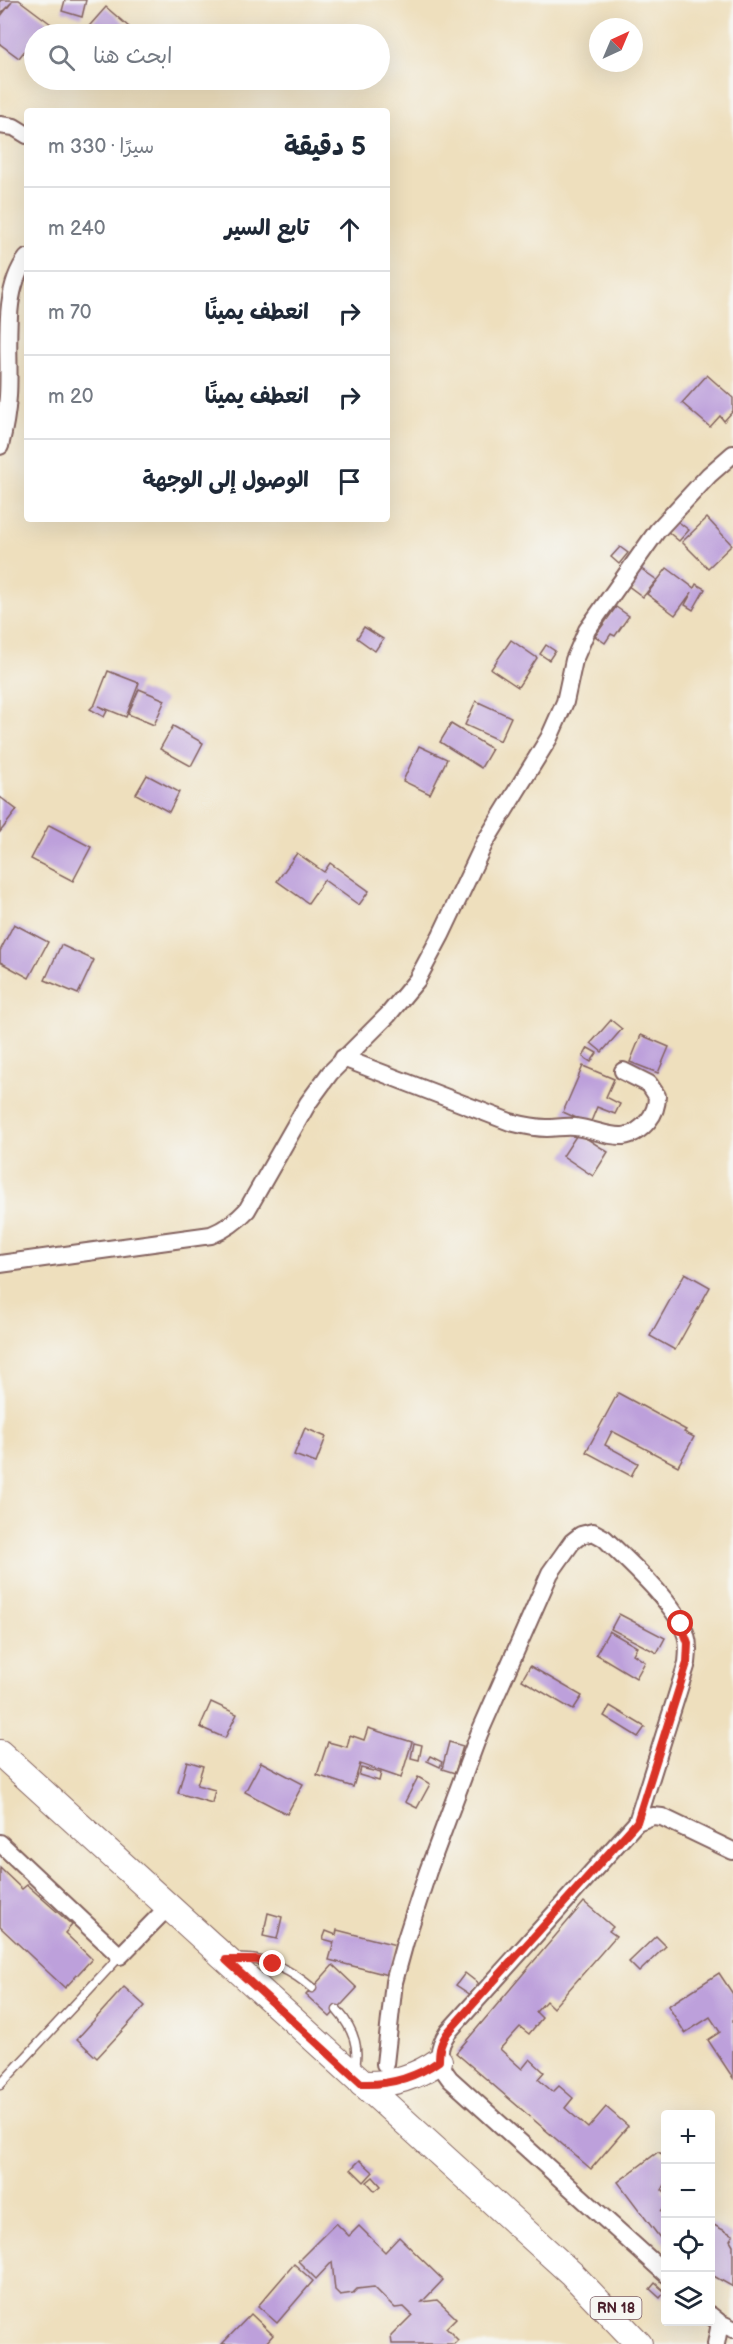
<!DOCTYPE html>
<html lang="ar">
<meta charset="utf-8">
<style>
:root{--surface:#fff;--page:#f2f2f3;--text:#1f2937;--muted:#747a83;--line:#e0e1e3}
body{margin:0;font-family:"Balsamiq Sans","Playpen Sans Arabic",sans-serif;background:var(--page);color:var(--text);direction:rtl}
.controls{position:absolute;right:18px;bottom:18px;display:grid;overflow:hidden;border-radius:6px;box-shadow:0 6px 24px #0002}
.controls button{width:54px;height:54px;display:grid;place-items:center;padding:0;border:0;border-bottom:2px solid var(--line);background:var(--surface);color:var(--text);font:30px sans-serif}
.compass{position:absolute;left:589px;top:18px;width:54px;height:54px;border-radius:50%;background:var(--surface);box-shadow:0 6px 24px #0002;rotate:44deg}
.stop{position:absolute;width:18px;height:18px;margin:-14px;border:4px solid #d93025;border-radius:50%;background:#fff}
.stop.end{background:#d93025;border-color:#fff;box-shadow:0 2px 6px #0008}
.list{margin:0;padding:0;list-style:none}
h2{display:flex;justify-content:space-between;align-items:center;height:78px;margin:0;padding:0 24px;font-size:26px}
h2 small{font-size:20px;font-weight:400;color:var(--muted)}
.list li{display:grid;grid-template-columns:39px 1fr auto;gap:18px;align-items:center;box-sizing:border-box;height:84px;padding:0 24px;border-top:2px solid var(--line)}
.list b{display:block;font-size:22px;white-space:nowrap}
.list em{font-size:20px;font-style:normal;color:var(--muted)}
.icon{flex:none;width:33px;height:33px;fill:none;stroke:currentColor;stroke-width:2;stroke-linecap:round;stroke-linejoin:round}
.map{position:relative;flex:none;width:733px;height:2344px;overflow:hidden;direction:ltr}
.search{position:absolute;background:var(--surface);box-shadow:0 6px 24px #0002;left:24px;top:24px;width:366px;height:66px;display:flex;align-items:center;gap:15px;box-sizing:border-box;padding:0 21px;border-radius:33px;color:var(--muted);font-size:22px}
.panel{position:absolute;background:var(--surface);box-shadow:0 6px 24px #0002;left:24px;top:108px;width:366px;height:414px;border-radius:6px;direction:rtl}
.map>svg:first-child{display:block}
.building{fill:#bda0db}
.lines{fill:none;stroke-linecap:round;stroke-linejoin:round}
.lane-casing{stroke:#83625e;stroke-width:11}
.street-casing{stroke:#83625e;stroke-width:20}
.primary-casing{stroke:#83625e;stroke-width:28}
.lane{stroke:#fff;stroke-width:8}
.street{stroke:#fff;stroke-width:16}
.primary{stroke:#fff;stroke-width:26}
.route{stroke:#d93025;stroke-width:8}
.labels{text-anchor:middle;stroke-width:4.5;stroke-linejoin:round;paint-order:stroke}
.shield{fill:#f6f6f2;stroke:#7e6067;stroke-width:1.5}
.shield-label{font-size:14px;font-weight:bold;fill:#4a1f2b}
</style>
<div class="map">
<svg width="733" height="2344" viewBox="0 0 733 2344">
<rect width="100%" height="100%" fill="#f6f6f2"/>
<filter id="ink" filterUnits="userSpaceOnUse"><feTurbulence type="fractalNoise" baseFrequency=".0167" numOctaves="2"/><feDisplacementMap in="SourceGraphic" scale="12" xChannelSelector="R" yChannelSelector="G"/><feConvolveMatrix kernelMatrix="1 2 1 2 8 2 1 2 1" color-interpolation-filters="sRGB"/></filter>
<filter id="wash" filterUnits="userSpaceOnUse"><feTurbulence type="fractalNoise" baseFrequency=".008" numOctaves="4" result="noise"/><feDisplacementMap in="SourceGraphic" scale="24" xChannelSelector="R" yChannelSelector="G"/><feGaussianBlur stdDeviation="1.35" result="paint"/><feColorMatrix in="noise" values="0 0 0 0 0 0 0 0 0 0 0 0 0 0 0 0 0 1.4 0 .05"/><feComposite in="paint" operator="in"/></filter>
<g filter="url(#wash)">
<rect width="100%" height="100%" fill="#eedfbd"/>
<g id="blocks">
<!-- building -->
<g class="building">
<polygon points="0,0 19,0 55,27 49,34 34,34 34,63 30,59 34,55 26,49 19,58 0,44 0,17 12,2 0,14"/>
<polygon points="65,0 86,0 82,17 62,11"/>
<polygon points="106,7 137,34 83,33"/>
<polygon points="59,26 69,34 52,34"/>
<polygon points="707,375 733,398 733,411 724,421 720,416 710,427 682,403"/>
<polygon points="707,518 732,545 708,568 682,542"/>
<polygon points="676,520 689,530 679,541 667,531"/>
<polygon points="620,547 628,553 619,564 611,557"/>
<polygon points="640,568 657,580 643,597 627,585"/>
<polygon points="667,568 694,588 696,584 705,589 693,610 685,605 692,592 675,615 647,594"/>
<polygon points="616,607 629,616 615,636 611,634 605,643 595,636"/>
<polygon points="364,627 383,639 375,651 357,638"/>
<polygon points="511,640 537,658 518,687 491,669"/>
<polygon points="546,645 555,651 549,660 540,654"/>
<polygon points="108,671 139,683 126,717 99,706 107,711 104,717 90,709 95,704"/>
<polygon points="139,689 165,700 154,725 128,714"/>
<polygon points="476,701 511,717 500,741 465,725"/>
<polygon points="451,724 492,749 481,768 440,742"/>
<polygon points="173,726 203,743 191,766 160,749"/>
<polygon points="419,746 447,759 430,794 403,781"/>
<polygon points="147,775 179,792 169,812 136,794"/>
<polygon points="0,797 17,810 0,832"/>
<polygon points="49,825 91,847 73,881 31,859"/>
<polygon points="297,853 324,872 330,863 369,891 359,905 324,880 308,903 277,881"/>
<polygon points="14,924 48,942 29,978 0,962 0,951"/>
<polygon points="61,945 94,960 78,994 45,980"/>
<polygon points="611,1020 622,1029 602,1052 591,1043"/>
<polygon points="641,1035 669,1047 658,1073 630,1062"/>
<polygon points="588,1048 597,1053 591,1062 583,1057"/>
<polygon points="583,1066 614,1079 606,1097 620,1104 615,1114 597,1107 590,1124 563,1112"/>
<polygon points="578,1133 608,1152 593,1176 563,1156"/>
<polygon points="685,1273 710,1287 675,1350 650,1336"/>
<polygon points="618,1393 686,1430 684,1432 694,1437 678,1466 612,1431 605,1445 638,1463 631,1476 586,1452"/>
<polygon points="305,1428 326,1437 316,1463 294,1455"/>
<polygon points="619,1614 665,1638 657,1653 611,1629"/>
<polygon points="609,1631 637,1647 633,1654 645,1662 636,1678 596,1654"/>
<polygon points="530,1666 582,1696 573,1710 522,1680"/>
<polygon points="211,1702 237,1714 225,1738 200,1727"/>
<polygon points="610,1706 645,1727 638,1737 604,1716"/>
<polygon points="368,1728 412,1742 401,1778 360,1764 353,1787 317,1775 328,1742 347,1747 350,1735 364,1740"/>
<polygon points="449,1742 463,1746 455,1773 442,1769"/>
<polygon points="414,1743 422,1745 419,1760 411,1758"/>
<polygon points="430,1756 442,1762 440,1767 427,1761"/>
<polygon points="187,1761 203,1766 197,1785 215,1790 212,1803 178,1793"/>
<polygon points="261,1762 303,1784 287,1814 245,1792"/>
<polygon points="361,1768 381,1773 379,1781 359,1775"/>
<polygon points="418,1777 430,1784 417,1808 405,1802"/>
<polygon points="0,1868 22,1889 27,1885 72,1925 65,1933 92,1959 65,1988 0,1927"/>
<polygon points="584,1902 613,1927 609,1931 616,1936 553,2008 546,2001 536,2012 542,2018 529,2034 520,2027 500,2049 522,2069 530,2059 544,2072 538,2079 553,2092 559,2086 573,2098 565,2108 588,2128 606,2107 628,2126 591,2169 456,2053"/>
<polygon points="268,1913 282,1917 277,1939 263,1936"/>
<polygon points="337,1930 396,1945 388,1975 329,1960 334,1942 323,1939 326,1931 336,1935"/>
<polygon points="656,1936 666,1946 639,1972 629,1962"/>
<polygon points="333,1965 357,1988 330,2017 306,1995"/>
<polygon points="465,1973 479,1984 471,1995 456,1985"/>
<polygon points="719,1973 733,1994 733,2078 708,2040 720,2032 710,2017 685,2033 668,2006"/>
<polygon points="124,1987 145,2006 97,2058 77,2039"/>
<polygon points="658,2152 666,2156 666,2183 662,2190 666,2194 666,2204 662,2210 666,2208 666,2246 618,2182"/>
<polygon points="360,2160 373,2172 364,2182 351,2169"/>
<polygon points="373,2177 381,2186 375,2191 367,2182"/>
<polygon points="336,2223 349,2236 359,2226 385,2252 399,2237 443,2280 422,2302 437,2300 456,2318 446,2328 458,2340 454,2344 392,2344 391,2336 412,2315 404,2307 395,2308 374,2287 357,2289 353,2293 340,2295 335,2290 332,2262 316,2279 298,2261"/>
<polygon points="710,2223 733,2235 730,2240 733,2245 733,2287 710,2274"/>
<polygon points="294,2264 313,2281 277,2323 258,2306"/>
<polygon points="655,2283 665,2292 660,2298 650,2289"/>
<polygon points="251,2314 273,2335 265,2344 222,2344"/>
</g>
</g>
</g>
<g filter="url(#ink)">
<use href="#blocks" fill-opacity="0" stroke="#83625e" stroke-width="1.5"/>
<g class="lines">
<defs>
<g id="lane">
<path d="M236 1959C265 1957 290 1969 312 1988"/>
<path d="M337 2010C352 2027 361 2047 354 2070"/>
<polyline points="0,2085 120,1956"/>
</g>
<g id="street">
<polyline points="0,125 14,127 27,135"/>
<path d="M0 446C4 430 7 413 8 396 11 352 0 293 27 258"/>
<path d="M343 1058 510 1122C522 1125 534 1128 547 1128 556 1128 565 1126 575 1127 603 1130 625 1149 648 1121 654 1114 657 1105 657 1096L649 1084 623 1071"/>
<path d="M0 1264 211 1235C226 1229 236 1222 247 1210L308 1103 330 1073 388 1015 417 980 441 935 485 842 549 738 565 702 574 660 587 630 657 531 709 475 733 454"/>
<polyline points="0,1843 120,1956 168,1907"/>
<path d="M385 2064 394 1982 405 1942 428 1871 479 1734 550 1573 572 1542 581 1535 593 1532 604 1538C628 1561 676 1604 686 1635 689 1644 688 1653 687 1663L637 1822"/>
<path d="M666 2274 450 2079C437 2063 436 2049 448 2032L637 1822 653 1816 662 1817 733 1851"/>
<polyline points="710,2315 720,2323 733,2329"/>
<polyline points="716,2344 720,2323"/>
</g>
<g id="primary">
<polyline points="0,1753 572,2274 639,2344"/>
<path d="M362 2084C391 2085 415 2078 439 2061"/>
</g>
</defs>
<!-- lane casing -->
<use href="#lane" class="lane-casing"/>
<!-- street casing -->
<use href="#street" class="street-casing"/>
<!-- primary casing -->
<use href="#primary" class="primary-casing"/>
<!-- lane -->
<use href="#lane" class="lane"/>
<!-- street -->
<use href="#street" class="street"/>
<!-- primary -->
<use href="#primary" class="primary"/>
</g>
</g>
<g class="lines" filter="url(#ink)">
<!-- route -->
<path class="route" d="M273 1964 257 1960H226L362 2084C391 2085 415 2078 439 2061 439 2049 441 2042 448 2032L637 1822 687 1663 688 1643 681 1624"/>
</g>
<g class="labels">
<!-- shield labels -->
<rect class="shield" x="590.5" y="2297" width="51" height="22" rx="4.5"/>
<g class="shield-label">
<text x="616" y="2313">RN 18</text>
</g>
</g>
</svg>
<div class="controls">
<button>+</button>
<button>−</button>
<button><svg class="icon" aria-label="locate" viewBox="0 0 24 24"><circle cx="12" cy="12" r="6"/><path d="M12 2v4M12 18v4M2 12h4M18 12h4"/></svg></button>
<button><svg class="icon" aria-label="layers" viewBox="0 0 24 24"><path d="M12 4l9 5-9 5-9-5zM3 14l9 5 9-5"/></svg></button>
</div>
<svg class="compass" viewBox="-18 -18 36 36"><path d="M0-13l5 13h-10z" fill="#e53935"/><path d="M0 13l5-13h-10z" fill="#747a83"/></svg>
<div class="stop" style="left:681px;top:1624px"></div>
<div class="stop end" style="left:273px;top:1964px"></div>
<div class="search"><svg class="icon" aria-label="search" viewBox="0 0 24 24"><circle cx="10" cy="10" r="6"/><path d="M15 15l6 6"/></svg>ابحث هنا</div>
<section class="panel">
<h2>5 دقيقة<small>سيرًا · 330 m</small></h2>
<ul class="list">
<li><svg class="icon" aria-label="ahead" viewBox="0 0 24 24"><path d="M12 20V5M6 11l6-6 6 6"/></svg><div><b>تابع السير</b></div><em>240 m</em></li>
<li><svg class="icon" aria-label="right" viewBox="0 0 24 24"><path d="M7 20v-9h11M14 6l5 5-5 5"/></svg><div><b>انعطف يمينًا</b></div><em>70 m</em></li>
<li><svg class="icon" aria-label="right" viewBox="0 0 24 24"><path d="M7 20v-9h11M14 6l5 5-5 5"/></svg><div><b>انعطف يمينًا</b></div><em>20 m</em></li>
<li><svg class="icon" aria-label="arrive" viewBox="0 0 24 24"><path d="M6 21V4h12l-3 4 3 4H6"/></svg><div><b>الوصول إلى الوجهة</b></div></li>
</ul>
</section>
</div>
